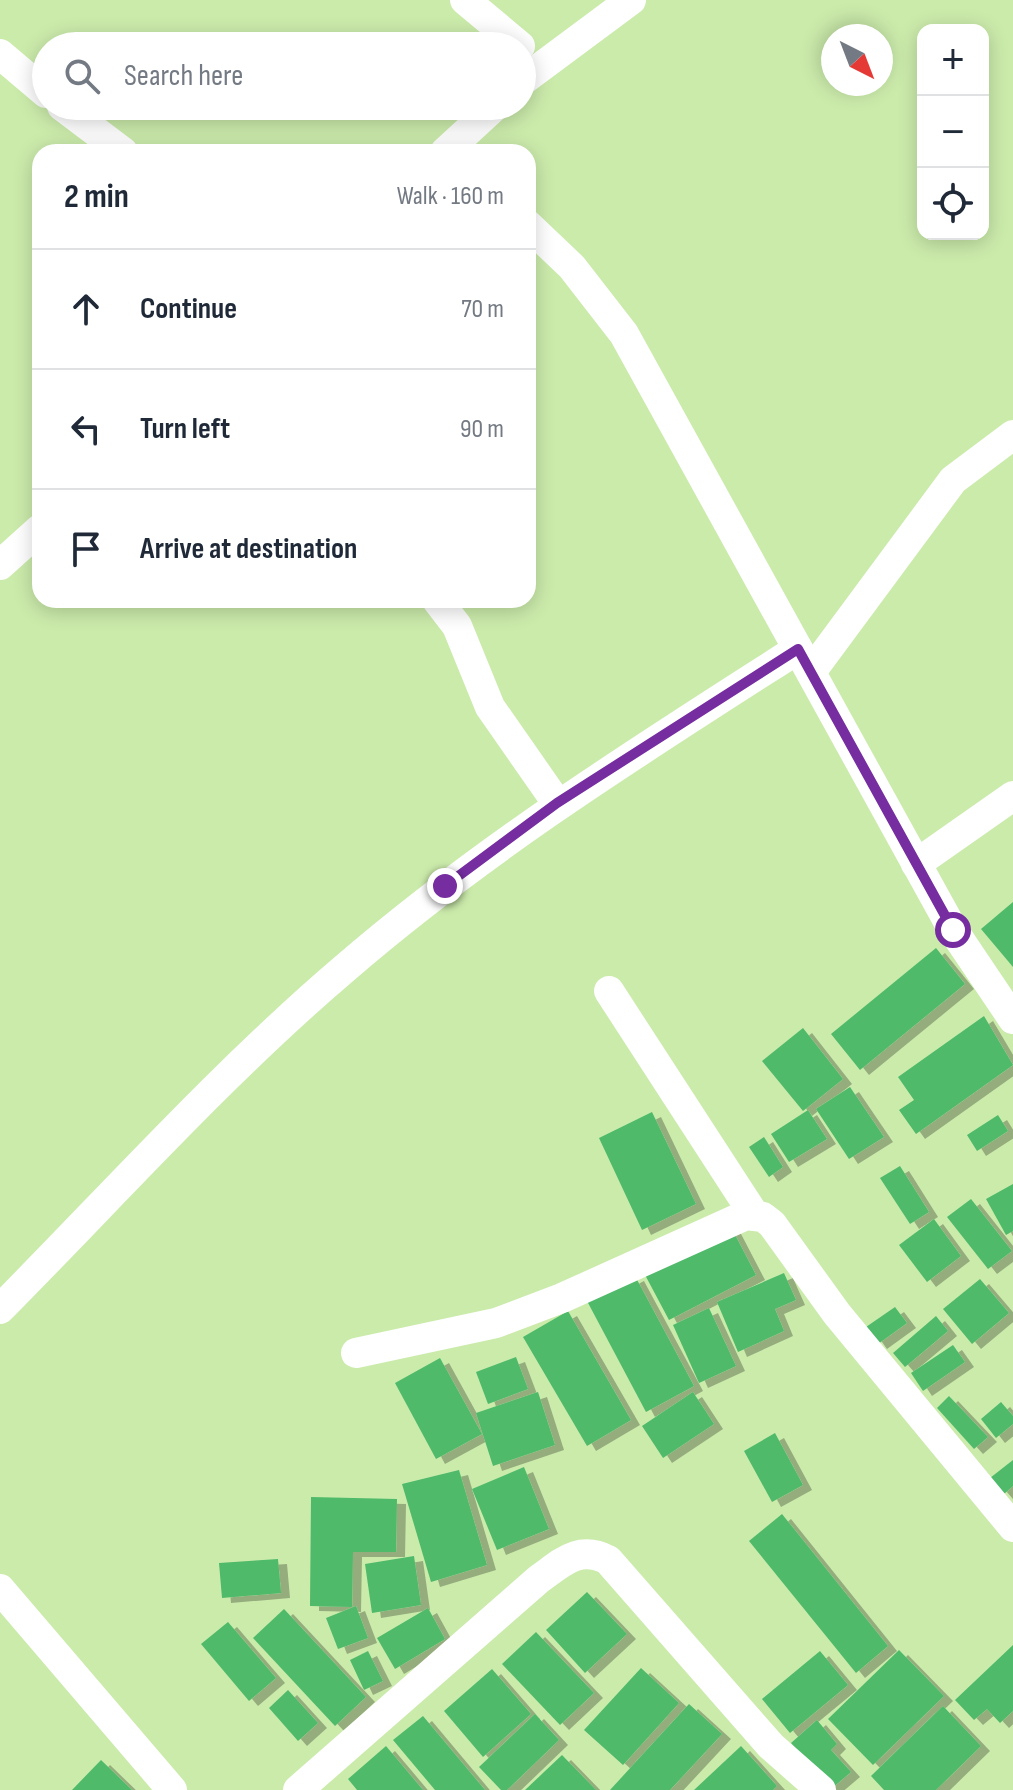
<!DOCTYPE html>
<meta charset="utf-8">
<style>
:root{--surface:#fff;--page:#f6f6f7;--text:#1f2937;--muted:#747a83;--line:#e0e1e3}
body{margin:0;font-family:"Sofia Sans Condensed",sans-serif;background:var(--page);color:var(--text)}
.controls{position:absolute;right:24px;top:24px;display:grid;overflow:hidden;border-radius:16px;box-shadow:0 4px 20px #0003}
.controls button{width:72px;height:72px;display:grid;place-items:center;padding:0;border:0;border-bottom:2px solid var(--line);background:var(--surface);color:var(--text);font:40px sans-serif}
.compass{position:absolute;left:821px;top:24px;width:72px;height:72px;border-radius:50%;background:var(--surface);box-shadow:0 4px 20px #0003;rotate:138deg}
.stop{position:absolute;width:24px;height:24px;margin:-18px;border:6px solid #752da0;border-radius:50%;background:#fff}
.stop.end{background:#752da0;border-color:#fff;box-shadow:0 2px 8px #0008}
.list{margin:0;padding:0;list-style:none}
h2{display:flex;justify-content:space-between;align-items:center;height:104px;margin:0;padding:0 32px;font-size:34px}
h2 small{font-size:26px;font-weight:400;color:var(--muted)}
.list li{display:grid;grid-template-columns:52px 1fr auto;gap:24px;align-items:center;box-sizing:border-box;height:120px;padding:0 32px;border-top:2px solid var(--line)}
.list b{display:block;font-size:30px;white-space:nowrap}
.list em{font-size:26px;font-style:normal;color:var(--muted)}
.icon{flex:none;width:44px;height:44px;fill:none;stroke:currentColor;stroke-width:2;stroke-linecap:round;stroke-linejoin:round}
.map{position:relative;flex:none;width:1013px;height:1790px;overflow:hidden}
.search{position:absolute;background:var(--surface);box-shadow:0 4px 20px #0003;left:32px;top:32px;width:504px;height:88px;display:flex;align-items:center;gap:20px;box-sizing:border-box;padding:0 28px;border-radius:44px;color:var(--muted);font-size:30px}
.panel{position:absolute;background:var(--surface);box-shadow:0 4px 20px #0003;left:32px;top:144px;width:504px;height:464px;border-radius:24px}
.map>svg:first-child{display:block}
.building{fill:#4fba6b;filter:url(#shadow)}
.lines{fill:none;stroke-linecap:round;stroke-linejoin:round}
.minor{stroke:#fff;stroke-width:30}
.route{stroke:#752da0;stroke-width:10}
</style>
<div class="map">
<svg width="1013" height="1790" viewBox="0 0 1013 1790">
<defs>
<filter id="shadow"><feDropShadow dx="9" dy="5" stdDeviation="0" flood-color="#0004"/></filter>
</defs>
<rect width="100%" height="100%" fill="#cbebab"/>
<!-- building -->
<g class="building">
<polygon points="1013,902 1013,967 981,929"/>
<polygon points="936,948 965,984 860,1070 831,1034"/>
<polygon points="984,1016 1013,1065 916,1134 899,1110 914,1100 898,1077"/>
<polygon points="803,1028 843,1079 803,1111 762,1061"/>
<polygon points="850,1087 884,1137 849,1159 816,1109"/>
<polygon points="808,1110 827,1139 789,1162 771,1134"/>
<polygon points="652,1112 696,1204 642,1230 599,1138"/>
<polygon points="998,1115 1008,1131 977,1151 967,1135"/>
<polygon points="764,1137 783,1167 769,1177 749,1147"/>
<polygon points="900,1166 929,1212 910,1224 880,1178"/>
<polygon points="1013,1184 1013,1231 1006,1235 986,1199"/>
<polygon points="971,1199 1012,1251 988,1269 947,1217"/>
<polygon points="934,1219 961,1256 927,1282 899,1245"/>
<polygon points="731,1227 756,1275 669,1320 644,1273"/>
<polygon points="784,1273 796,1300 775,1309 784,1331 738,1352 717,1302"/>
<polygon points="635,1276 694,1386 646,1412 587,1301"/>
<polygon points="980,1279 1009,1313 972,1344 943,1309"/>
<polygon points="895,1307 907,1323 878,1344 866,1327"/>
<polygon points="709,1308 736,1366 699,1383 673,1325"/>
<polygon points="568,1311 631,1420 587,1446 523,1337"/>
<polygon points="936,1316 948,1331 905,1367 893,1353"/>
<polygon points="953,1345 965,1362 923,1391 911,1373"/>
<polygon points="516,1357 528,1389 488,1404 476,1372"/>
<polygon points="440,1358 482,1434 436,1459 395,1383"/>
<polygon points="538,1392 555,1445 493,1466 476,1413"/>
<polygon points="693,1392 714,1424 663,1458 642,1426"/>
<polygon points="949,1396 988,1437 974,1449 937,1408"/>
<polygon points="1001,1402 1013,1416 1013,1424 996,1438 981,1419"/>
<polygon points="775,1433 803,1485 772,1502 744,1451"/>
<polygon points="1013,1460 1013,1486 1004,1494 990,1478"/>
<polygon points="524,1467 549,1529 497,1550 472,1489"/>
<polygon points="459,1470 487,1565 431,1582 402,1484"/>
<polygon points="311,1497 397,1499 396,1552 353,1552 352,1607 310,1606"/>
<polygon points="782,1514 888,1646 856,1673 749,1541"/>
<polygon points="414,1556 421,1605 372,1613 365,1564"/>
<polygon points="278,1559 281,1593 222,1598 219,1563"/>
<polygon points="587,1592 627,1634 585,1673 546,1630"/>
<polygon points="356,1606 368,1638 338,1649 326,1618"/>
<polygon points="428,1608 445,1639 395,1669 377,1638"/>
<polygon points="284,1609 366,1697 335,1726 253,1638"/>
<polygon points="228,1622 276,1678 249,1701 201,1644"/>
<polygon points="536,1632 594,1693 560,1725 502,1664"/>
<polygon points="1013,1645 1013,1711 1000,1723 987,1709 974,1720 955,1700"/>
<polygon points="899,1650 944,1696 873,1765 828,1719"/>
<polygon points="368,1651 383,1681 364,1690 350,1660"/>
<polygon points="820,1651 848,1685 790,1733 762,1699"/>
<polygon points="641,1668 679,1703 623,1765 584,1730"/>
<polygon points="492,1669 531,1714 483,1757 444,1711"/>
<polygon points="288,1690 318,1723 298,1741 269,1708"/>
<polygon points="689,1704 722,1734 670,1790 610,1790"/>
<polygon points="943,1706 981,1746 936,1790 884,1790 871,1776"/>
<polygon points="535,1714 559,1740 507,1790 501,1790 479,1767"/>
<polygon points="423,1716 485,1790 435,1790 393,1740"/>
<polygon points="817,1720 837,1744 831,1750 851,1772 831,1789 791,1743"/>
<polygon points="386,1746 423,1790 357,1790 348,1779"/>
<polygon points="741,1746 777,1786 773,1790 694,1790"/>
<polygon points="562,1755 596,1790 525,1790"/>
<polygon points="101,1760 132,1790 72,1790"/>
</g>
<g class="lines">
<!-- minor -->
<g class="minor">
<polyline points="465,0 520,46"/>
<polyline points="0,54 46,93"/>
<polyline points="522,81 631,0"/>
<polyline points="62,106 123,152"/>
<polyline points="445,152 495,106"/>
<polyline points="528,225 572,267 624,334 953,930 1013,1019"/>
<polyline points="0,565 40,529"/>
<polyline points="437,600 457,626 490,707 557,803"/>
<polyline points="811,672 953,480 1013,435"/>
<polyline points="916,864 1013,796"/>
<polyline points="609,991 755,1216"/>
<path d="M0 1309C113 1195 222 1073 344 969 485 847 642 749 798 649"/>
<polyline points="356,1353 496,1323 562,1298 746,1215 763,1217 772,1224 837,1314 1013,1527"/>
<polyline points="0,1589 172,1790"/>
<path d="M298 1790 539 1579C563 1562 579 1545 608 1560L771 1746 821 1790"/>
</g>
</g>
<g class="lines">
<!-- route -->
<polyline class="route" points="445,886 557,803 798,649 953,930"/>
</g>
</svg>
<div class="controls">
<button>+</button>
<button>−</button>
<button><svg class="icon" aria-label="locate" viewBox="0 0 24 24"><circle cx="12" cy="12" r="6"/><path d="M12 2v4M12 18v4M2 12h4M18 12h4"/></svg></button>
</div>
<svg class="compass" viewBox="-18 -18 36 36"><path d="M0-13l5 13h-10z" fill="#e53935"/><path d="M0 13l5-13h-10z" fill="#747a83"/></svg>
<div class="stop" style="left:953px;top:930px"></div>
<div class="stop end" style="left:445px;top:886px"></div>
<div class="search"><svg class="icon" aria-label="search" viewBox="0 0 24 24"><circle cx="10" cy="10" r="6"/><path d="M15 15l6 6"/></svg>Search here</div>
<section class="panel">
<h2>2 min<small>Walk · 160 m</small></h2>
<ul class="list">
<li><svg class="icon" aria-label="ahead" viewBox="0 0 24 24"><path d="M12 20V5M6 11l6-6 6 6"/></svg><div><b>Continue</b></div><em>70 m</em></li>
<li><svg class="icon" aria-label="left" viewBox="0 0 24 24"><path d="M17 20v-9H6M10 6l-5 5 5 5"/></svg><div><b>Turn left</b></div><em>90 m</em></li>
<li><svg class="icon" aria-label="arrive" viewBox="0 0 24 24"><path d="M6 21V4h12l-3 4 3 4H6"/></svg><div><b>Arrive at destination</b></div></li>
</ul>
</section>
</div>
